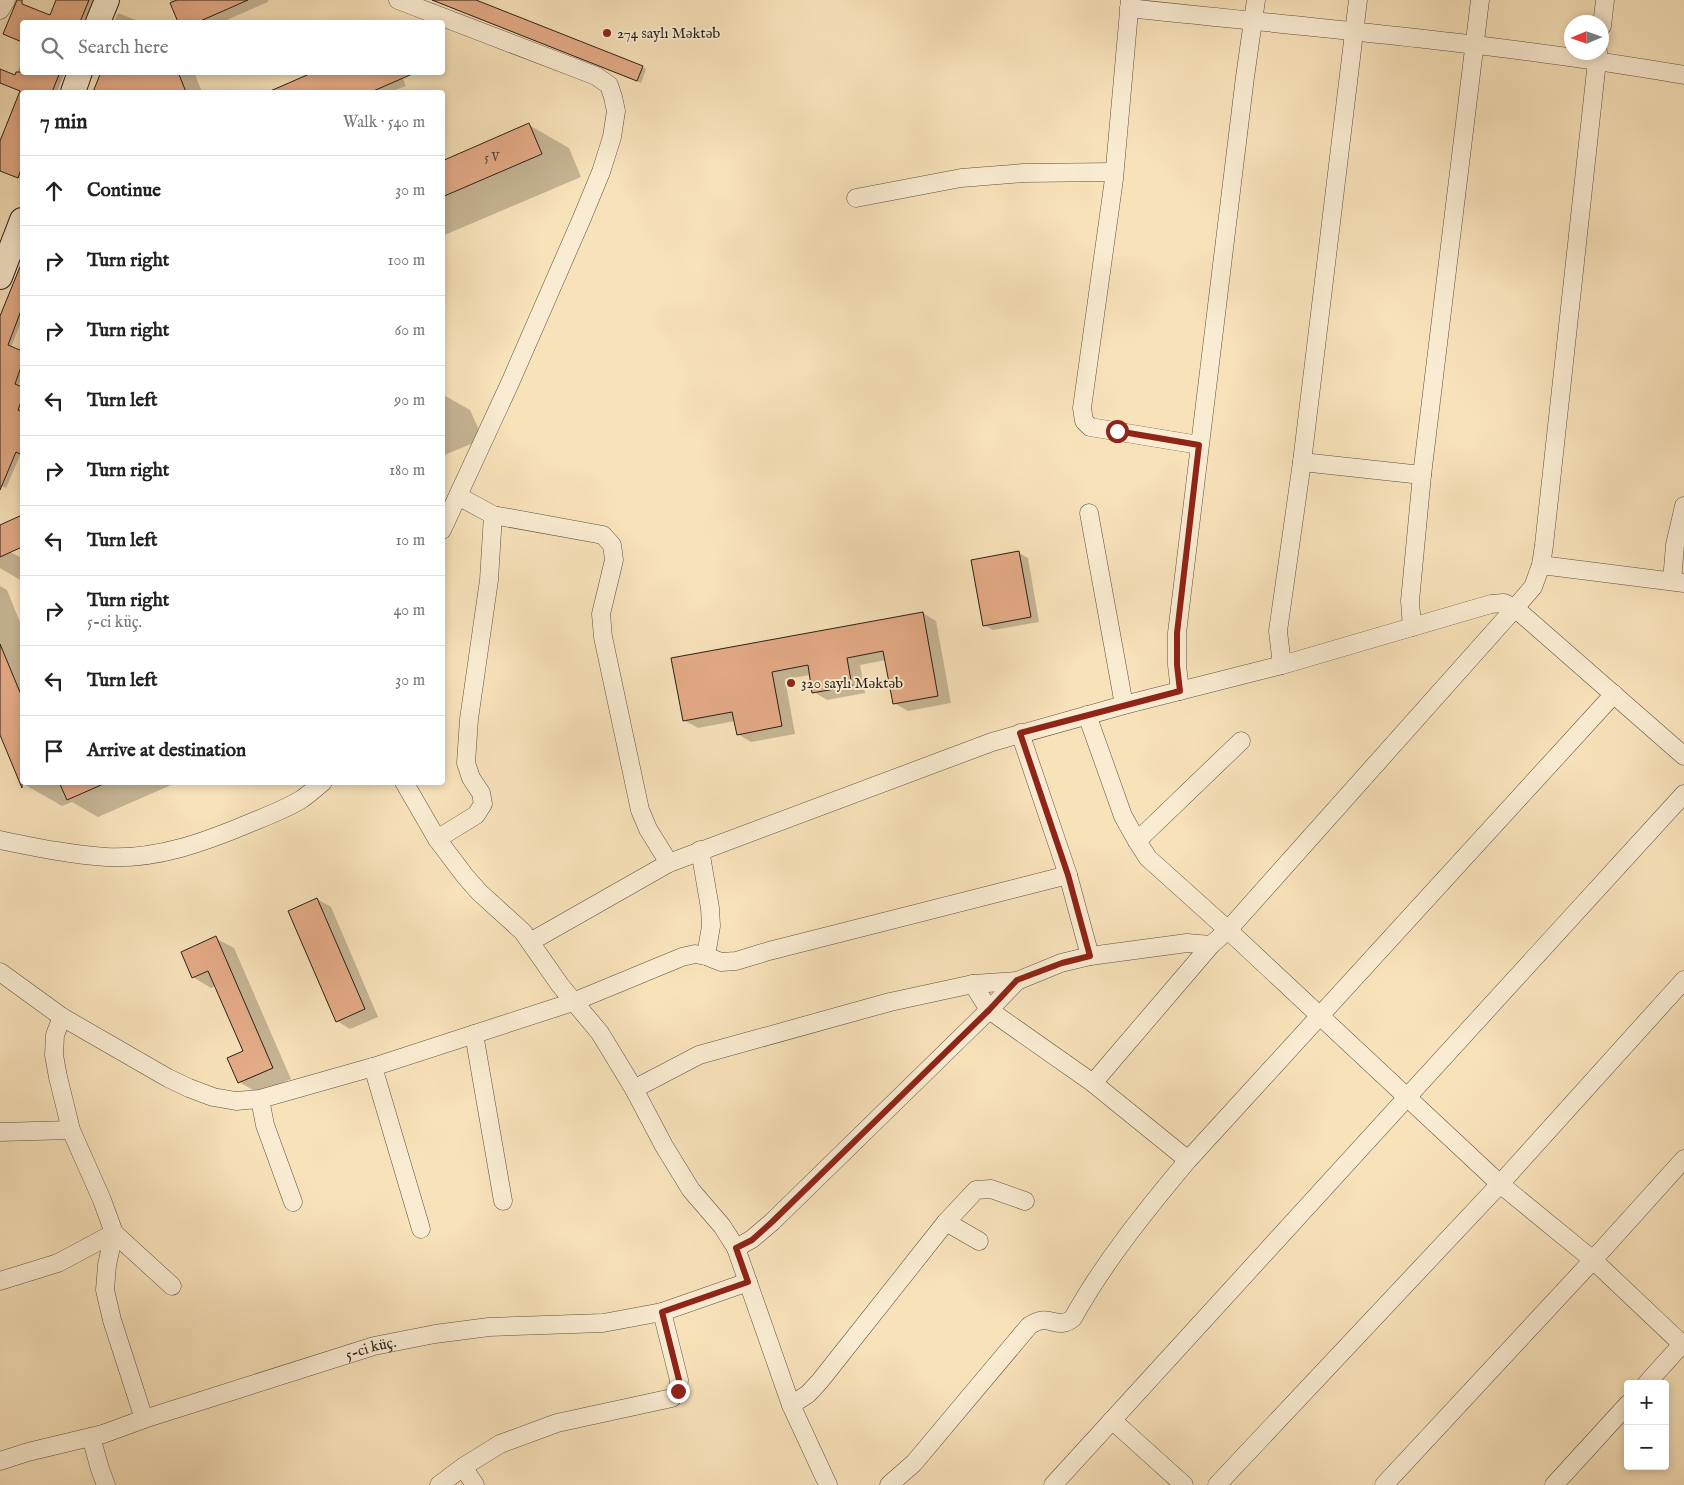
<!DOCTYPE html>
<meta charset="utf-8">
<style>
:root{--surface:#fff;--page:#f2f2f2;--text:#222;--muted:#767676;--line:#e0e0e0}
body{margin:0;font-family:"IM FELL English",serif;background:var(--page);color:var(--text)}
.controls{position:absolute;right:15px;bottom:15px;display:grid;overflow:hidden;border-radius:5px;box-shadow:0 2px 8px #0003}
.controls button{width:45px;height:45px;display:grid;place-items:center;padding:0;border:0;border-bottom:1px solid var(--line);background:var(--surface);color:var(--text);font:25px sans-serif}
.compass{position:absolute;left:1564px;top:15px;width:45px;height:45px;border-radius:50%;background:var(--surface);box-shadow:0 2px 8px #0003;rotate:268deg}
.stop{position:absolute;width:15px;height:15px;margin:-11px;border:4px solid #8f2418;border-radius:50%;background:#fff}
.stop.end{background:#8f2418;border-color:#fff;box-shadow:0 1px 5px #0008}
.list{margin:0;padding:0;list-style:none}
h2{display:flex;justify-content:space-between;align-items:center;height:65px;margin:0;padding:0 20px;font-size:21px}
h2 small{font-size:16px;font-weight:400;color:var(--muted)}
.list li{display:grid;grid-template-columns:32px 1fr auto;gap:15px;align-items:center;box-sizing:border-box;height:70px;padding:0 20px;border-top:1px solid var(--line)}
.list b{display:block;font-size:19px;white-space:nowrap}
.list p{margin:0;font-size:16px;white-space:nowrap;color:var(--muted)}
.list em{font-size:16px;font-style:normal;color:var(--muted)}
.icon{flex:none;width:28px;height:28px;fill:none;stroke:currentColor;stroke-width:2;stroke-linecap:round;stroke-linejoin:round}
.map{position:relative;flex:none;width:1684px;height:1485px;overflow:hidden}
.search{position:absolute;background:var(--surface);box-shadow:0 2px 8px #0003;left:20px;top:20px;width:425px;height:55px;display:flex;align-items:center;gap:12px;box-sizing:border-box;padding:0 18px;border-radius:5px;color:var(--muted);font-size:19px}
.panel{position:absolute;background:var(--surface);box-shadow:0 2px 8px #0003;left:20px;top:90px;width:425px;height:695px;border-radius:5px}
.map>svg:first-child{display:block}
.shadow{fill:#0003}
.building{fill:#e4ab87;stroke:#2a1f17}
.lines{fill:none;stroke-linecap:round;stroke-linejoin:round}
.street-casing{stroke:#5e5040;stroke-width:19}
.secondary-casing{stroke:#2a1f17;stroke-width:26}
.street{stroke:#faecd2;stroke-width:18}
.secondary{stroke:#faecd2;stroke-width:24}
.route{stroke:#8f2418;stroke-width:6}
.poi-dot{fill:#8f2418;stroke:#faecd2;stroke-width:2}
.labels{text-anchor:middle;stroke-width:4;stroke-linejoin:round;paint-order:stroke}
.number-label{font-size:12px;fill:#584233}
.poi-label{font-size:15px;fill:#2a1f17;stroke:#faecd2;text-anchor:start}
.street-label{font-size:15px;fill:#2a1f17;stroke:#faecd2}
</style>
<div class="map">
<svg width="1684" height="1485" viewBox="0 0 1684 1485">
<rect width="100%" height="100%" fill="#f8e2ba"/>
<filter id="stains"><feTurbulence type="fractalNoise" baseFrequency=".004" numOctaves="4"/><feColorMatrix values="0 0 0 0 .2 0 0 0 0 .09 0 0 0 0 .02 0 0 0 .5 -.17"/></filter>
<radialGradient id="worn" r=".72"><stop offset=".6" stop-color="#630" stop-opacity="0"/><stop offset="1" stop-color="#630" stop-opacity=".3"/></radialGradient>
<!-- shadow -->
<g class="shadow">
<polygon points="58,0 94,0 85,22 22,22 22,41 9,35 17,3 51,16"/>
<polygon points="170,0 268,0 268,2 222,22 180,22"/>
<polygon points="431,0 473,0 646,69 641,83"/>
<polygon points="118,13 141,22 114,22"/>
<polygon points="22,60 22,72 65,72 57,92 22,92 22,179 0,170 0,144 21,91 0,83 0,70 16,76"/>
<polygon points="103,72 194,72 202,92 95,92"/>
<polygon points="400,72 406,86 390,92 296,92 292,84"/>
<polygon points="529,125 569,148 581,177 442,236 442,162"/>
<polygon points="22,264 22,320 11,347 22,352 22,376 18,387 22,389 22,410 21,413 22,413 22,454 21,453 6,488 0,485 0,319"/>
<polygon points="442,394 470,410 483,439 442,456"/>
<polygon points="0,547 22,558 22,581 0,568"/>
<polygon points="1019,553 1028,558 1039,622 993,630 984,625"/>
<polygon points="0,586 7,590 22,627 22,782 178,782 98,817 72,802 62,806 22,783 0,732"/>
<polygon points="923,613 936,621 951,703 908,711 894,703 886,660 860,665 865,693 827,700 814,692 810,675 785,679 795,734 751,742 738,734 735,721 698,728 684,720 673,659"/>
<polygon points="317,899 331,907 378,1017 350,1029 337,1021"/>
<polygon points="215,938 234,948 291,1079 258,1093 239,1082 229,1059 245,1051 216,986 211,988 193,977"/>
</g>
<!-- building -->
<g class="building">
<polygon points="17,0 22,0 22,4 50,15 56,0 89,0 80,22 22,22 22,42 3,34"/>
<polygon points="177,0 248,0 198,22 178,22 170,3"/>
<polygon points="432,0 476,0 643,66 637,81"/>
<polygon points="0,69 15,75 16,72 60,72 52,92 22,92 22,166 18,178 0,171 0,141 20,91 0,83"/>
<polygon points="101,72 178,72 186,92 93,92"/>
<polygon points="314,72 417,72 371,92 268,92"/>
<polygon points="529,123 542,154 442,197 442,161"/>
<polygon points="22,262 22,308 8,345 22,351 22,364 15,384 22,387 22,399 18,410 22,412 22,455 16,452 0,490 0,316"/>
<polygon points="22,515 22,547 0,557 0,525"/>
<polygon points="1019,551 1031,617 983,626 971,560"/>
<polygon points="923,612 938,696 893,704 883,651 847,658 852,686 812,693 808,665 772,672 782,726 737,735 732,712 683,721 671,658"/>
<polygon points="0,644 22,697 22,788 0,735"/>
<polygon points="59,782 108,782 67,800"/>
<polygon points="317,898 365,1009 336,1022 288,911"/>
<polygon points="216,936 273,1068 238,1083 227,1058 243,1051 208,971 192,978 181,952"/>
</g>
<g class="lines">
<defs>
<g id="street">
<polyline points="398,0 596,76 609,85 613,97 616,111 612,137 601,172 582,218 510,383 442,530"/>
<polyline points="1130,0 1114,179 1082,408 1084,421 1090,427 1199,445"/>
<path d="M1129 8C1315 28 1500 43 1684 75"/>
<polyline points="0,10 6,0"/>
<polyline points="1602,26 1605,0"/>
<polyline points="856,198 961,178 1024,173 1114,172"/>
<polyline points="1302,462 1422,475"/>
<polyline points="458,496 493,515 603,535 612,545 614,560 601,614 603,637 640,810 648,829 669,863"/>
<polyline points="1089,513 1124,705"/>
<polyline points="1541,565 1684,583"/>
<polyline points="1672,581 1675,545 1684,506"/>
<polyline points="1412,627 1410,601 1422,475 1480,0"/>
<polyline points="1282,665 1278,631 1302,462 1358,0"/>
<polyline points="1180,691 1177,665 1177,633 1245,77 1256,0"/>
<polyline points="1087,715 1123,816 1137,841 1148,858 1228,930 1500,1184 1593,1260 1684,1346"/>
<polyline points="1020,733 1068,875 1090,956"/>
<polyline points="404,782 437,839 465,876 479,892 523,932 560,985 600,1033 634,1089 664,1146 691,1190 722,1226 736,1248 791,1405 828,1485"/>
<polyline points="437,839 476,815 483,804 481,793 471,778 466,763 469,719 489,580 493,515"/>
<path d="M0 840C34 847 72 855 106 857 156 860 205 842 250 823 267 816 286 809 302 799 309 794 316 788 323 782"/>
<polyline points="1137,841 1241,741"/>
<polyline points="700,850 710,908 711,926 706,956"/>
<polyline points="530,942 669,863 992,742 1124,705 1282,665 1491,604 1504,603 1515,608 1684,756"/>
<polyline points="0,972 62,1017 168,1078 189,1088 213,1097 236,1101 260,1099 373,1067 573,1002 682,957 695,954 706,956 721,962 736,961 769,951 1068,875"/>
<polyline points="973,984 989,1010 1093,1083 1188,1160"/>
<polyline points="62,1017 55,1035 54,1055 58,1077 71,1130 102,1200 114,1233 107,1265 105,1290 112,1320 144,1419"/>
<polyline points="474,1034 503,1201"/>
<polyline points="373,1067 421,1229"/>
<polyline points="1093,1083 1211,945 1228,930 1515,608 1533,587 1541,565 1544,545 1598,52"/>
<polyline points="634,1089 699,1055 890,1002 973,984 1017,981 1061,963 1090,956 1187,943 1211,945"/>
<polyline points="260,1099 265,1125 293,1202"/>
<polyline points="0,1132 71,1130"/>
<polyline points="946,1222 979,1241"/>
<polyline points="736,1248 752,1239 772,1222 989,1010 1017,981"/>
<polyline points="0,1281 58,1263 114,1233 172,1286"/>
<polyline points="1646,1384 1684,1342"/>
<polyline points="791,1405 808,1394 820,1381 946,1222 976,1190 991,1189 1025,1201"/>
<polyline points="1112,1420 1184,1485"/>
<polyline points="91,1437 100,1469 106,1485"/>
<path id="s1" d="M0 1461 28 1452 103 1434 144 1419 374 1346 435 1334 489 1327 603 1323 662 1312 748 1282"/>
<polyline points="463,1467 475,1485"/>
<polyline points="439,1485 463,1467 500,1444 557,1423 672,1398 678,1391 679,1380 662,1312"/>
<path d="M889 1485 914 1463 1029 1326C1050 1311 1056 1332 1073 1318 1104 1262 1147 1209 1188 1160L1614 694"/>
<polyline points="1053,1485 1684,794"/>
<polyline points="1217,1485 1500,1184 1684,980"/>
<polyline points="1384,1485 1593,1260 1684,1159"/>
<polyline points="1554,1485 1628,1404"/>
</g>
<g id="secondary">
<polyline points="98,22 107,0"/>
<polyline points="73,92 80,72"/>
<polyline points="0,277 22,220"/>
</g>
</defs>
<!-- street casing -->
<use href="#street" class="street-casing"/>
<!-- secondary casing -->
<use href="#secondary" class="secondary-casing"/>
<!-- street -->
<use href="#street" class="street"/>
<!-- secondary -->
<use href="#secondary" class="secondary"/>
</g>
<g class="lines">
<!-- route -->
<polyline class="route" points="678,1391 679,1380 662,1312 748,1282 736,1248 752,1240 772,1222 989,1010 1017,980 1062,963 1090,956 1068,875 1020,733 1180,691 1177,665 1177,633 1199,445 1117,431"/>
</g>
<!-- markers -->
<g class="poi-dot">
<circle cx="607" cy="33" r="5"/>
<circle cx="791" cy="683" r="5"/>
</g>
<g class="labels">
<!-- number labels -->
<g class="number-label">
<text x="492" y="161">5 V</text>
</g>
<!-- poi labels -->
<g class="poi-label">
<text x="617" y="38">274 saylı Məktəb</text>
<text x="801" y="688">320 saylı Məktəb</text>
</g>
<!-- street labels -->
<g class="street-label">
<text dy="5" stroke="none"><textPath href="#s1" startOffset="388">5-ci küç.</textPath></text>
</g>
</g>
<rect width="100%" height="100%" filter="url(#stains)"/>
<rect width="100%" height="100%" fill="url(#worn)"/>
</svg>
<div class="controls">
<button>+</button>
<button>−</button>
</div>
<svg class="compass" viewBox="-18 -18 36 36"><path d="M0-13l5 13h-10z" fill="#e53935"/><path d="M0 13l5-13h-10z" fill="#767676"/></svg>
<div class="stop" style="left:1117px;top:431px"></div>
<div class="stop end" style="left:678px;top:1391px"></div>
<div class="search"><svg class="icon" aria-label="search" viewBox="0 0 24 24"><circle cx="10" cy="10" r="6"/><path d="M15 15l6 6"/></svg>Search here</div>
<section class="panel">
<h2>7 min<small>Walk · 540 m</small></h2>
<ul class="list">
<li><svg class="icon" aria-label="ahead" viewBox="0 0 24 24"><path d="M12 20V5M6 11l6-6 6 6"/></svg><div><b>Continue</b></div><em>30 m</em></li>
<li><svg class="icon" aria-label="right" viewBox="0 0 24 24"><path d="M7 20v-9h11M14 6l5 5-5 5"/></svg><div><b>Turn right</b></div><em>100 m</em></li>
<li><svg class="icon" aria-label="right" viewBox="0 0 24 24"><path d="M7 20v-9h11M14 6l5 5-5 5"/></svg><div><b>Turn right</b></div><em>60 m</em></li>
<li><svg class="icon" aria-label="left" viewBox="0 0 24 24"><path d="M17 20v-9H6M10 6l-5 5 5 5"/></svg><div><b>Turn left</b></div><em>90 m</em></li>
<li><svg class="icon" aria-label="right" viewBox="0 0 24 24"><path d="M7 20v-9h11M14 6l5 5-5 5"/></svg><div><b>Turn right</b></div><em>180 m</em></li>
<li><svg class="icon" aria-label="left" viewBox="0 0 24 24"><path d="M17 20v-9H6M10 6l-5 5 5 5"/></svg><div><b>Turn left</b></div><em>10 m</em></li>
<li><svg class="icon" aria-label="right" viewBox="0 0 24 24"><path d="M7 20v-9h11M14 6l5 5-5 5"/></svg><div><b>Turn right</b><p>5-ci küç.</p></div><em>40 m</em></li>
<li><svg class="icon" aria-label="left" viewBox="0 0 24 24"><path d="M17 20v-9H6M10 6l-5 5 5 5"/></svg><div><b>Turn left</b></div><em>30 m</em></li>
<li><svg class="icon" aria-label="arrive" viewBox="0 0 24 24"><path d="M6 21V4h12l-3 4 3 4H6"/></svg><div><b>Arrive at destination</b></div></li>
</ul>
</section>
</div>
